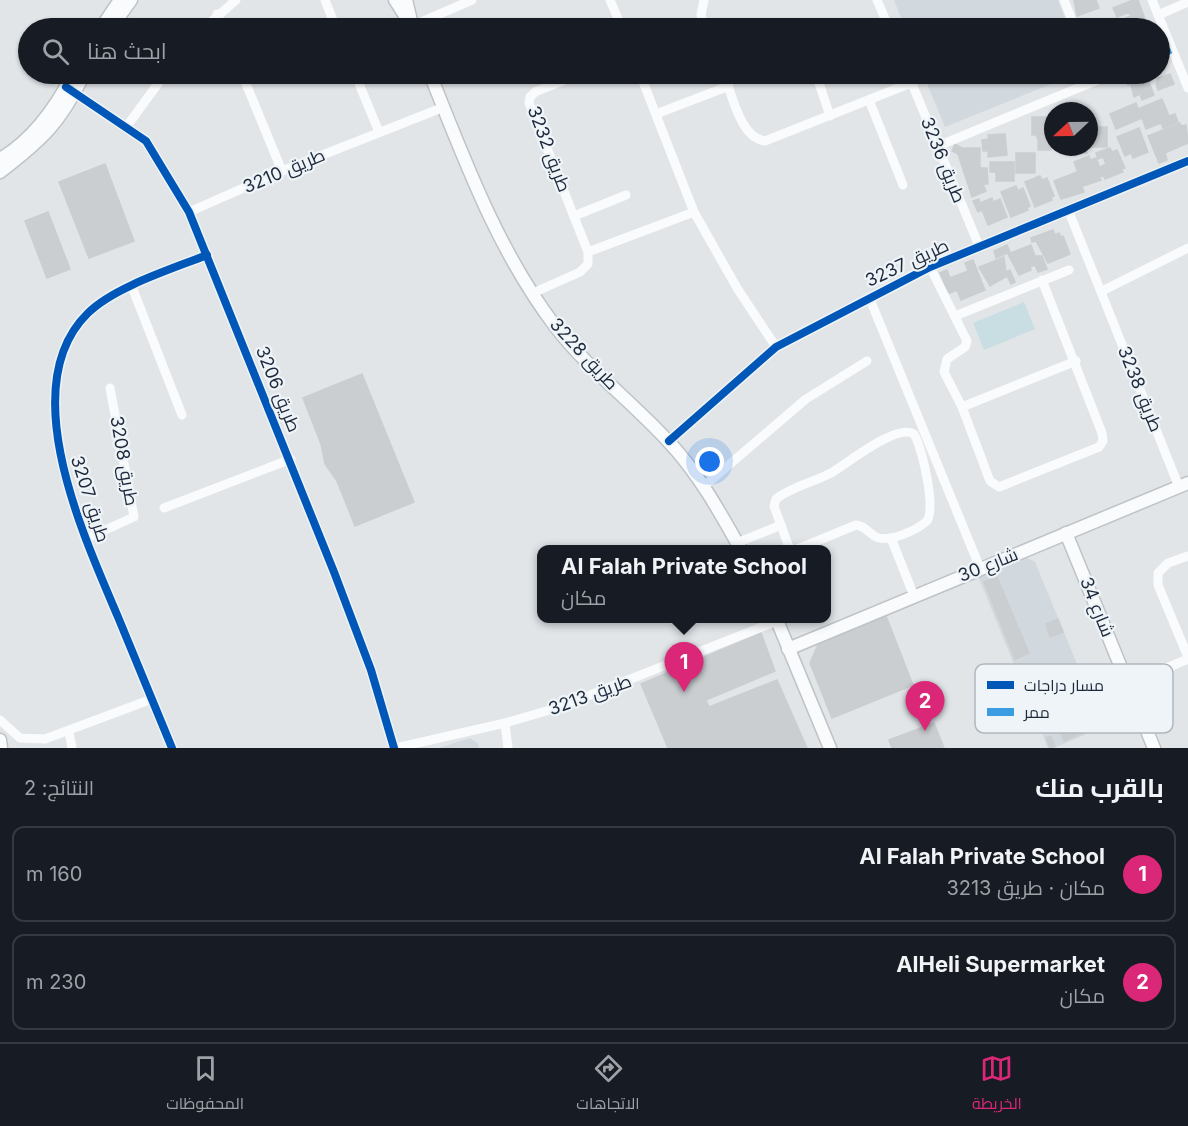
<!DOCTYPE html>
<html lang="ar">
<meta charset="utf-8">
<style>
:root{--surface:#171b24;--page:#20242c;--text:#f1f3f6;--muted:#9ea1a6;--line:#363941;--accent:#db2777}
body{margin:0;font-family:Inter,Cairo,sans-serif;background:var(--page);color:var(--text);direction:rtl}
.compass{position:absolute;left:1044px;top:102px;width:54px;height:54px;border-radius:50%;background:var(--surface);box-shadow:0 2px 4px #0004;rotate:248deg}
.you{position:absolute;left:710px;top:462px;width:21px;height:21px;margin:-15px;border:4px solid #fff;border-radius:50%;background:#1a73e8;box-shadow:0 0 0 9px #1a73e833}
.badge{display:grid;place-items:center;width:39px;height:39px;border-radius:50%;background:var(--accent);color:#fff;font-size:20px;font-weight:700}
.pin{position:absolute;translate:-50% -50px;filter:drop-shadow(0 2px 3px #0008)}
.pin::after{content:'';position:absolute;top:32px;width:21px;height:18px;background:inherit;clip-path:polygon(0 0,100% 0,50% 100%)}
.popup{position:absolute;left:537px;top:545px;width:294px;height:78px;box-sizing:border-box;display:grid;place-content:center;border-radius:12px;background:var(--surface);filter:drop-shadow(0 2px 4px #0005);font-size:20px;white-space:nowrap;color:var(--muted)}
.popup b{font-size:22px;color:var(--text)}
.popup::after{content:'';position:absolute;left:50%;top:100%;margin-left:-12px;border:12px solid transparent;border-top-color:var(--surface)}
.list{margin:0;padding:0;list-style:none}
h2{display:flex;justify-content:space-between;align-items:center;height:78px;margin:0;padding:0 24px;font-size:26px}
h2 small{font-size:20px;font-weight:400;color:var(--muted)}
.list li{display:grid;grid-template-columns:39px 1fr auto;gap:18px;align-items:center;box-sizing:border-box;height:96px;margin:0 12px 12px;padding:0 12px;border:2px solid var(--line);border-radius:12px}
.list b{display:block;font-size:22px;white-space:nowrap}
.list p{margin:0;font-size:20px;white-space:nowrap;color:var(--muted)}
.list em{font-size:20px;font-style:normal;color:var(--muted)}
.icon{flex:none;width:33px;height:33px;fill:none;stroke:currentColor;stroke-width:2;stroke-linecap:round;stroke-linejoin:round}
.map{position:relative;flex:none;width:1188px;height:748px;overflow:hidden;direction:ltr}
.search{position:absolute;background:var(--surface);box-shadow:0 2px 4px #0004;left:18px;right:18px;top:18px;height:66px;display:flex;align-items:center;gap:15px;box-sizing:border-box;padding:0 21px;border-radius:33px;color:var(--muted);font-size:22px}
.sheet{height:294px;background:var(--surface)}
nav{display:flex;justify-content:space-around;align-items:center;box-sizing:border-box;height:84px;border-top:2px solid var(--line);background:var(--surface);font-size:16px;color:var(--muted)}
nav a{display:grid;justify-items:center;gap:3px}
nav .on{color:var(--accent)}
.map>svg:first-child{display:block}
.built{fill:#d1d8de}
.green{fill:#c9dee2}
.building{fill:#caced1;stroke:#caced1;stroke-width:1.5}
.lines{fill:none;stroke-linecap:round;stroke-linejoin:round}
.secondary-casing{stroke:#bdc3c7;stroke-width:15}
.street{stroke:#fafbfc;stroke-width:9}
.secondary{stroke:#fafbfc;stroke-width:12}
.quiet{stroke:#3c9ce2;stroke-width:6;stroke-dasharray:12 6;stroke-linecap:butt}
.cycleway-casing{stroke:#eef4f7;stroke-width:11}
.cycleway{stroke:#0057b8;stroke-width:8}
.labels{text-anchor:middle;stroke-width:4.5;stroke-linejoin:round;paint-order:stroke}
.street-label{font-size:18px;fill:#1e2a3c;stroke:#eef4f7}
.key{fill:#eef4f7;stroke:#b0b7bf;stroke-width:1.5}
.key-label{font-size:16px;fill:#1e2a3c}
</style>
<div class="map">
<svg width="1188" height="748" viewBox="0 0 1188 748">
<rect width="100%" height="100%" fill="#e1e5e8"/>
<!-- built -->
<g class="built">
<polygon points="894,0 1058,0 1069,28 905,28"/>
<polygon points="923,74 1076,74 945,127"/>
<polygon points="1025,557 1035,562 1103,727 1054,748 1048,748 978,576"/>
<polygon points="470,738 478,744 479,748 439,748"/>
</g>
<!-- green -->
<polygon class="green" points="1024,302 1035,329 984,350 973,323"/>
<!-- building -->
<g class="building">
<polygon points="1074,0 1096,0 1099,8 1077,16"/>
<polygon points="1133,0 1138,0 1146,22 1129,28 1119,28 1117,22 1133,15 1127,13 1117,17 1113,8"/>
<polygon points="1146,74 1154,95 1142,100 1140,94 1134,97 1131,84 1128,85 1127,81"/>
<polygon points="1170,74 1174,84 1158,90 1156,84 1158,78"/>
<polygon points="1162,99 1169,116 1175,114 1178,122 1163,128 1161,123 1146,129 1142,118 1116,129 1110,114 1136,103 1138,109"/>
<polygon points="1032,117 1051,117 1051,150 1038,150 1038,139 1036,135 1032,135"/>
<polygon points="1180,123 1181,126 1186,125 1188,143 1165,153 1167,160 1159,163 1148,136"/>
<rect x="1089" y="127" width="18" height="20"/>
<polygon points="1139,128 1148,152 1133,158 1131,153 1125,156 1117,137"/>
<polygon points="1005,134 1007,155 988,157 988,151 983,151 982,140 989,139 988,135"/>
<polygon points="955,144 962,148 980,148 980,168 987,168 988,184 983,184 986,191 972,197 958,154 952,151"/>
<rect x="1068" y="147" width="19" height="6"/>
<polygon points="1110,148 1112,152 1117,150 1125,168 1121,169 1123,172 1105,179 1100,167 1106,164 1103,157 1098,159 1096,153"/>
<rect x="1016" y="153" width="19" height="20"/>
<polygon points="1089,156 1090,160 1096,158 1103,176 1099,177 1101,180 1083,186 1074,162"/>
<polygon points="990,162 1014,162 1014,181 996,181 996,172 990,172"/>
<polygon points="105,164 134,241 89,258 59,182"/>
<polygon points="1077,172 1084,192 1061,199 1054,181"/>
<polygon points="1040,176 1042,180 1047,178 1054,196 1051,197 1052,200 1035,207 1025,182"/>
<polygon points="1016,186 1018,191 1023,188 1030,206 1027,208 1028,210 1011,217 1001,192"/>
<polygon points="992,198 993,202 1000,199 1007,217 988,225 982,210 978,212 973,201 979,199 980,203"/>
<polygon points="48,212 70,269 47,278 25,221"/>
<polygon points="1053,230 1055,235 1059,233 1061,237 1063,236 1070,254 1048,263 1036,241 1032,242 1031,238"/>
<polygon points="1007,245 1010,252 996,258 994,251"/>
<polygon points="1031,245 1035,256 1042,256 1047,269 1038,272 1035,265 1030,267 1031,270 1019,275 1008,254"/>
<polygon points="1004,257 1006,272 1010,270 1015,282 1011,284 1007,276 990,286 979,267"/>
<polygon points="973,260 985,290 961,300 957,290 950,293 947,290 940,273 947,270 950,278 968,271 965,263"/>
<polygon points="362,374 414,502 355,526 337,481 325,464 321,444 303,398"/>
<polygon points="997,577 1029,653 1015,659 984,582"/>
<polygon points="886,616 913,685 832,718 810,663 819,642"/>
<polygon points="1058,619 1063,632 1050,637 1046,624"/>
<polygon points="761,633 775,671 706,700 709,707 777,680 807,748 668,748 641,684"/>
<polygon points="1073,678 1082,700 1040,717 1031,694"/>
<polygon points="1079,720 1084,732 1064,741 1059,729"/>
<polygon points="934,723 944,748 892,748 889,740"/>
<polygon points="1051,736 1055,746 1050,748 1046,738"/>
</g>
<g class="lines">
<defs>
<g id="secondary">
<polyline points="395,0 413,28"/>
<polyline points="406,0 412,25"/>
<polyline points="101,28 120,0"/>
<polyline points="111,28 131,0"/>
<path d="M430 74C465 161 498 251 555 326 587 368 631 401 667 440 697 471 720 512 741 550"/>
<path d="M0 159C33 140 56 107 73 74"/>
<path d="M0 172C43 139 60 123 84 74"/>
<polyline points="1066,533 1154,748"/>
<polyline points="776,618 830,748"/>
<polyline points="788,649 1188,483"/>
<polyline points="0,740 1,748"/>
</g>
</defs>
<!-- secondary casing -->
<use href="#secondary" class="secondary-casing"/>
<!-- street -->
<g class="street">
<polyline points="325,0 336,28"/>
<polyline points="610,0 622,28"/>
<polyline points="704,0 701,15 705,28"/>
<polyline points="877,0 889,28"/>
<polyline points="1064,0 1075,28"/>
<polyline points="1152,0 1188,88"/>
<polyline points="217,14 223,28"/>
<polyline points="1158,15 1188,2"/>
<polyline points="412,26 472,0"/>
<polyline points="800,27 800,28"/>
<polyline points="204,28 236,0"/>
<polyline points="1160,55 1172,50"/>
<polyline points="242,74 282,171"/>
<polyline points="355,74 379,132"/>
<polyline points="640,74 694,212 737,288 776,347"/>
<path d="M724 74C732 94 740 138 765 141L911 83"/>
<polyline points="816,74 830,116"/>
<polyline points="908,74 979,246"/>
<polyline points="69,89 146,141 189,212 334,572 371,670 394,748"/>
<polyline points="869,100 903,185"/>
<polyline points="656,114 729,86"/>
<polyline points="127,126 165,74"/>
<polyline points="938,146 1112,74"/>
<polyline points="189,212 282,171 444,107"/>
<polyline points="1069,212 1179,487"/>
<polyline points="574,216 626,195"/>
<polyline points="588,252 694,212"/>
<polyline points="930,267 967,341 965,347 947,359 944,372 962,407 990,481 999,487 1099,447 1103,441 1102,433 1042,280"/>
<polyline points="132,287 182,415"/>
<polyline points="1102,291 1188,248"/>
<polyline points="533,293 580,272 588,264 588,252 529,103 530,97 535,92 579,74"/>
<polyline points="869,297 980,568"/>
<polyline points="955,316 1069,270"/>
<polyline points="962,407 1076,361"/>
<polyline points="669,441 776,347 930,267 1188,161"/>
<polyline points="703,487 806,399 867,361"/>
<polyline points="164,508 291,459"/>
<polyline points="891,538 914,596"/>
<polyline points="85,539 134,517 110,388"/>
<polyline points="737,543 781,525"/>
<path d="M790 550 774 506 776 499C791 487 814 482 831 473 847 464 896 423 914 434 922 449 936 506 927 521 917 530 889 543 876 537 868 533 866 526 856 525L795 550"/>
<polyline points="1188,556 1168,563 1158,573 1158,585 1188,657"/>
<polyline points="1145,677 1188,659"/>
<polyline points="0,720 20,738 45,739 152,699"/>
<polyline points="505,723 508,748"/>
<polyline points="69,732 72,748"/>
<path d="M172 748C154 704 136 661 118 617 85 539 13 386 88 313 114 287 172 269 207 255"/>
<polyline points="396,748 505,723 560,707 777,621"/>
</g>
<!-- secondary -->
<use href="#secondary" class="secondary"/>
<!-- quiet -->
<g class="quiet">
<polyline points="1160,55 1172,50"/>
<polyline points="1097,80 1112,74"/>
</g>
<defs>
<g id="cycleway">
<polyline points="66,87 146,141 189,212 334,572 371,670 394,748"/>
<polyline points="669,441 776,347 930,267 1188,161"/>
<path d="M172 748C154 704 136 661 118 617 85 539 13 386 88 313 114 287 172 269 207 255"/>
</g>
</defs>
<!-- cycleway casing -->
<use href="#cycleway" class="cycleway-casing"/>
<!-- cycleway -->
<use href="#cycleway" class="cycleway"/>
</g>
<g class="labels">
<!-- street labels -->
<g class="street-label">
<text transform="translate(549 149) rotate(69)" y="6">طريق 3232</text>
<text transform="translate(943 160) rotate(68)" y="6">طريق 3236</text>
<text transform="translate(284 171) rotate(-23)" y="6">طريق 3210</text>
<text transform="translate(907 263) rotate(-25)" y="6">طريق 3237</text>
<text transform="translate(584 354) rotate(47)" y="6">طريق 3228</text>
<text transform="translate(278 389) rotate(68)" y="6">طريق 3206</text>
<text transform="translate(1140 389) rotate(68)" y="6">طريق 3238</text>
<text transform="translate(124 461) rotate(80)" y="6">طريق 3208</text>
<text transform="translate(90 499) rotate(72)" y="6">طريق 3207</text>
<text transform="translate(988 565) rotate(-22)" y="6">شارع 30</text>
<text transform="translate(1097 607) rotate(68)" y="6">شارع 34</text>
<text transform="translate(590 695) rotate(-20)" y="6">طريق 3213</text>
</g>
</g>
<!-- legend -->
<rect x="975" y="664" width="198" height="69" rx="9" class="key"/>
<rect x="987" y="681" width="27" height="8" fill="#0057b8"/>
<rect x="987" y="708" width="27" height="8" fill="#3c9ce2"/>
<g class="key-label">
<text x="1024" y="691">مسار دراجات</text>
<text x="1024" y="718">ممر</text>
</g>
</svg>
<svg class="compass" viewBox="-18 -18 36 36"><path d="M0-13l5 13h-10z" fill="#e53935"/><path d="M0 13l5-13h-10z" fill="#9ea1a6"/></svg>
<div class="you"></div>
<div class="pin badge" style="left:684px;top:692px">1</div>
<div class="popup"><b>Al Falah Private School</b>مكان</div>
<div class="pin badge" style="left:925px;top:731px">2</div>
<div class="search"><svg class="icon" aria-label="search" viewBox="0 0 24 24"><circle cx="10" cy="10" r="6"/><path d="M15 15l6 6"/></svg>ابحث هنا</div>
</div>
<section class="sheet">
<h2>بالقرب منك<small>النتائج: 2</small></h2>
<ul class="list">
<li><span class="badge">1</span><div><b>Al Falah Private School</b><p>مكان · طريق 3213</p></div><em>160 m</em></li>
<li><span class="badge">2</span><div><b>AlHeli Supermarket</b><p>مكان</p></div><em>230 m</em></li>
</ul>
</section>
<nav>
<a class="on"><svg class="icon" aria-label="map" viewBox="0 0 24 24"><path d="M3 6l6-2 6 2 6-2v14l-6 2-6-2-6 2zM9 4v14M15 6v14"/></svg>الخريطة</a>
<a><svg class="icon" aria-label="directions" viewBox="0 0 24 24"><path d="M12 3l9 9-9 9-9-9zM9 14v-3h6M13 9l2 2-2 2"/></svg>الاتجاهات</a>
<a><svg class="icon" aria-label="saved" viewBox="0 0 24 24"><path d="M7 4h10v16l-5-4-5 4z"/></svg>المحفوظات</a>
</nav>
